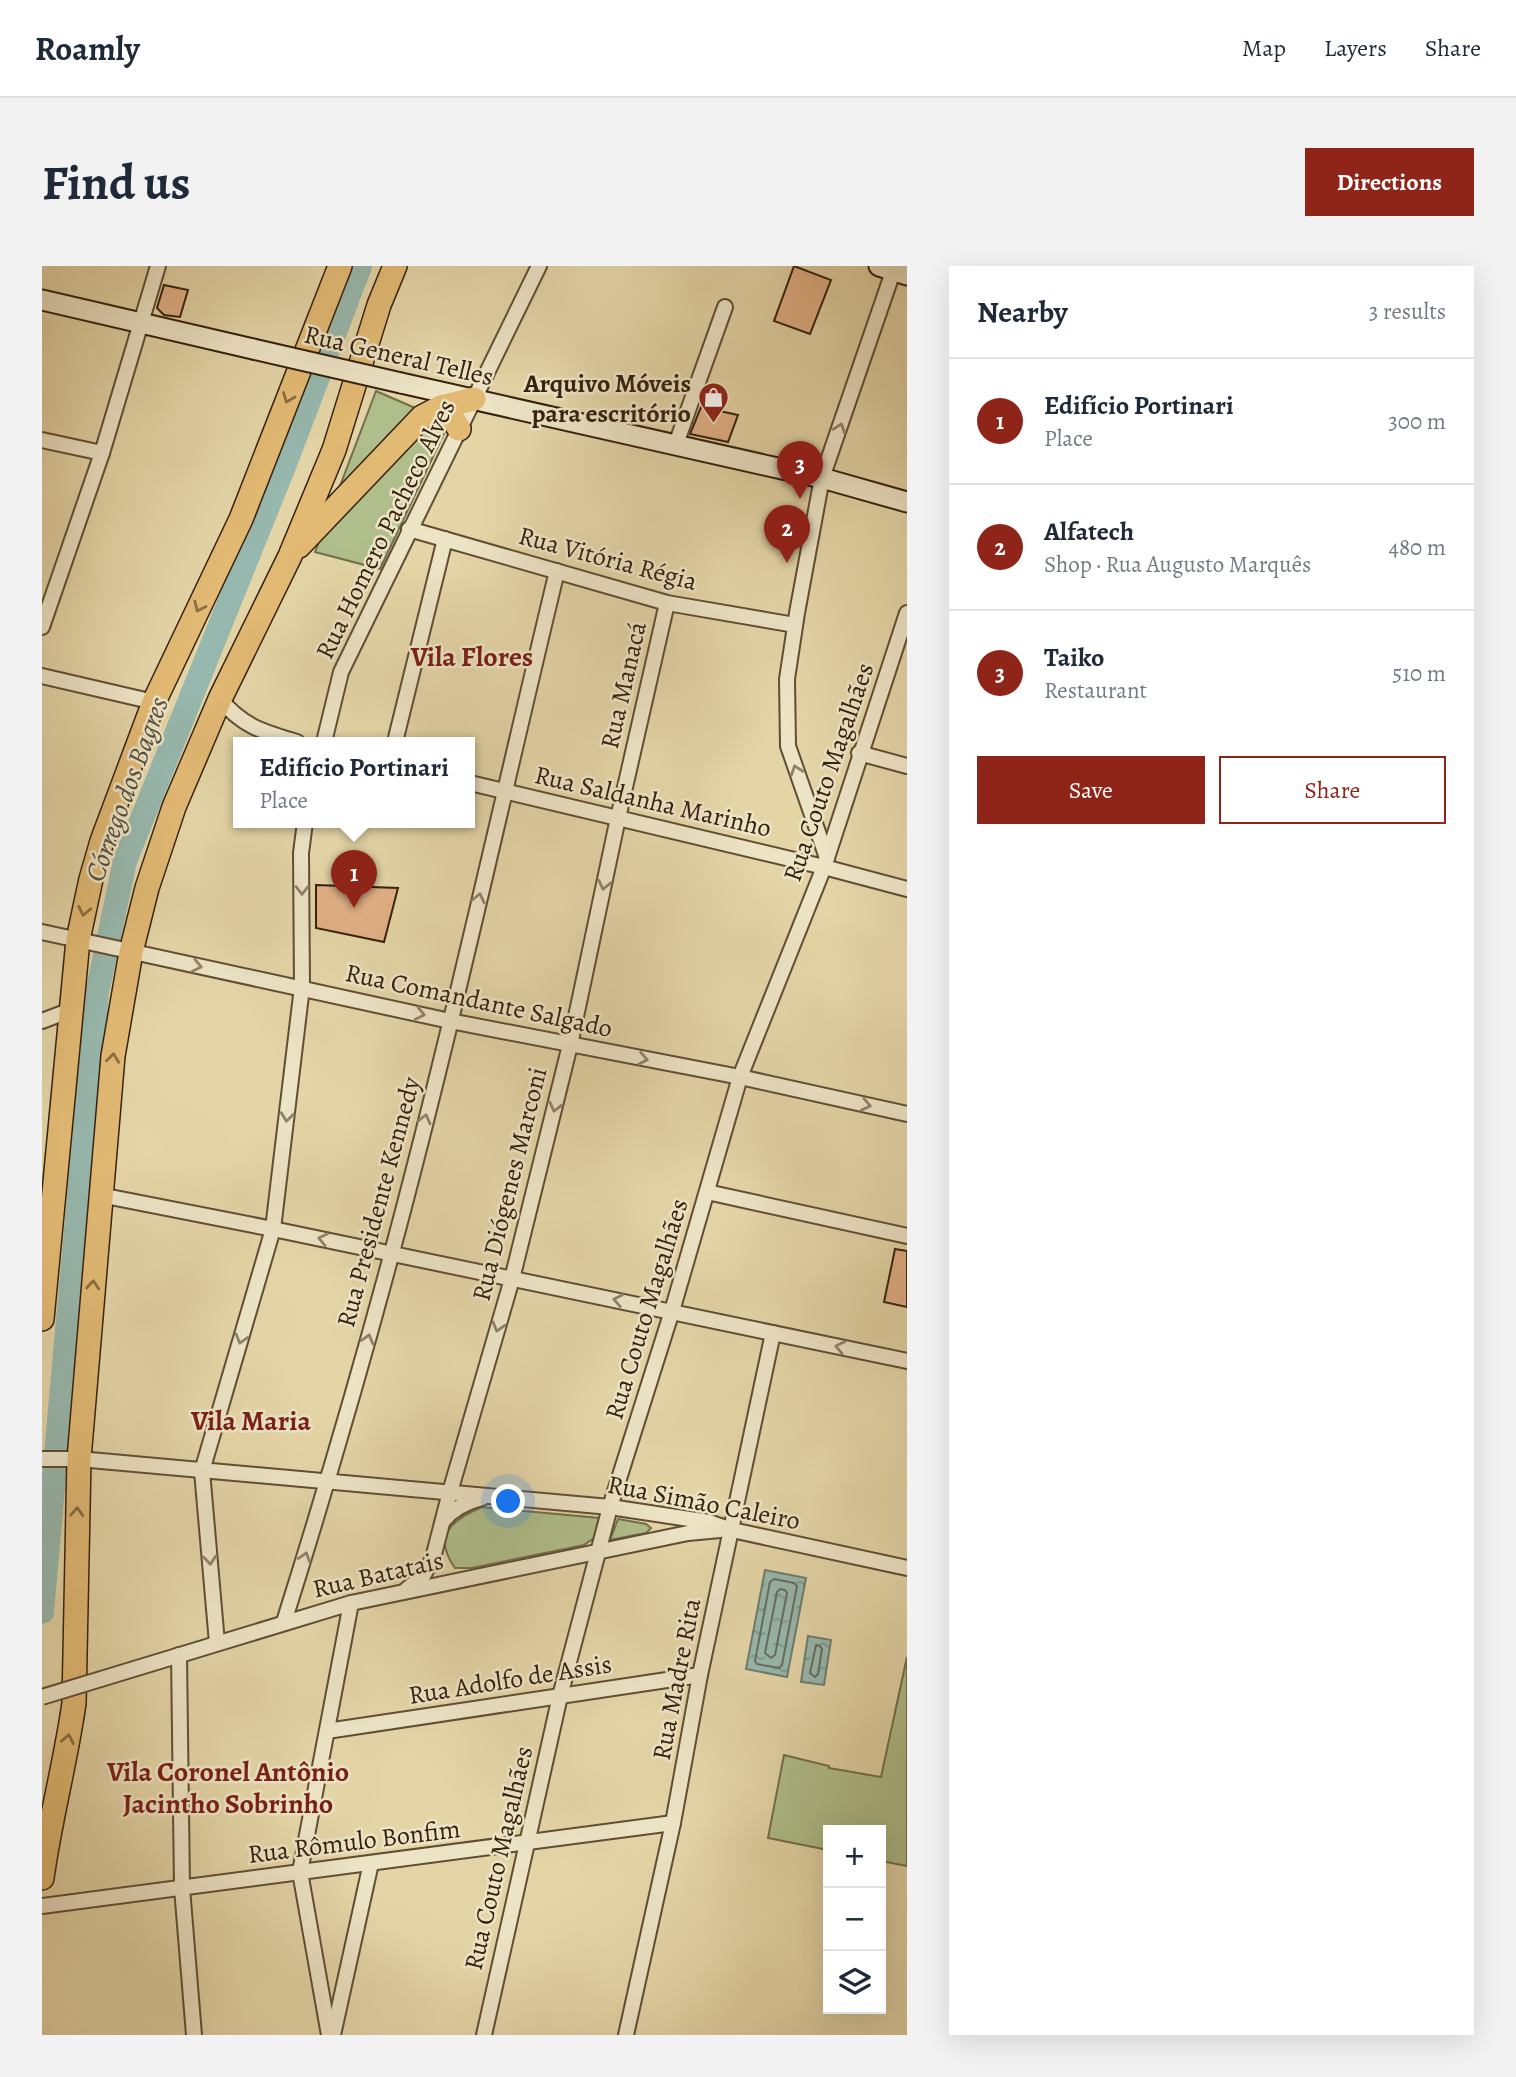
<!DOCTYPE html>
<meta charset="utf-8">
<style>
:root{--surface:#fff;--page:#f2f2f3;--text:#1f2937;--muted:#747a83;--line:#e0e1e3;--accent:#8f2418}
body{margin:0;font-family:Alegreya,serif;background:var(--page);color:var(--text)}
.controls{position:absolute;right:21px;bottom:21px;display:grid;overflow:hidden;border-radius:0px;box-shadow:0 7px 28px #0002}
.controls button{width:63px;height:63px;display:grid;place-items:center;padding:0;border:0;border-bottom:2px solid var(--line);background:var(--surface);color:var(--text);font:35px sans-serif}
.you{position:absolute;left:467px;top:1236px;width:24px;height:24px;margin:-18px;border:5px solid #fff;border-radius:50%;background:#1a73e8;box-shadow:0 0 0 10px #1a73e833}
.badge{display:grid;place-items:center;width:46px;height:46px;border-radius:50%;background:var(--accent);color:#fff;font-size:23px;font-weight:700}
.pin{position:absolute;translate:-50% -58px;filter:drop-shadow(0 2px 4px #0008)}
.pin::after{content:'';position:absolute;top:37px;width:24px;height:21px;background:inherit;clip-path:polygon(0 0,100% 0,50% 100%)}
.popup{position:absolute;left:191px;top:471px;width:242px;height:91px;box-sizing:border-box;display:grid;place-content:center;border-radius:0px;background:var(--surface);filter:drop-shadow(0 2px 5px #0005);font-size:23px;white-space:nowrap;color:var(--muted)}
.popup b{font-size:26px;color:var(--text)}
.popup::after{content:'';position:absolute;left:50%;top:100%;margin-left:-14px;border:14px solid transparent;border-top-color:var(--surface)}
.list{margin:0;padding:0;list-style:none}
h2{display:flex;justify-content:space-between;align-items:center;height:91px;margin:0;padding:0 28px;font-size:30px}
h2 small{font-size:23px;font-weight:400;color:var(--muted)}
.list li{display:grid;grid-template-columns:46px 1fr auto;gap:21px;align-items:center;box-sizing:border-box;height:126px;padding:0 28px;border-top:2px solid var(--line)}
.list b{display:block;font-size:26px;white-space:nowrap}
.list p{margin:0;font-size:23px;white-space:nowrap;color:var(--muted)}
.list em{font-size:23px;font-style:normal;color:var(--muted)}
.actions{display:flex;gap:14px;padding:21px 28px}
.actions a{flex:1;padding:16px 0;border:2px solid var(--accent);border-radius:0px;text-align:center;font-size:24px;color:var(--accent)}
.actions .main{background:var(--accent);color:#fff}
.icon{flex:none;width:38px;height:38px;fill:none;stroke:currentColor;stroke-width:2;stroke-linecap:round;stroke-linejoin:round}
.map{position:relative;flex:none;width:865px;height:1769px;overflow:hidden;border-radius:0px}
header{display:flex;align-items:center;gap:42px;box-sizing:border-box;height:98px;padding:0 35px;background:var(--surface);border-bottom:2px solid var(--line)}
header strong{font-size:33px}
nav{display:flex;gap:38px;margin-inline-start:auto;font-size:24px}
.intro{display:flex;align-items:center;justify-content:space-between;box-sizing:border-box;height:168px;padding:0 42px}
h1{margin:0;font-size:49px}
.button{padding:18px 32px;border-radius:0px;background:var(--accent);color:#fff;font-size:24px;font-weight:700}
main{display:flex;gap:42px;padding:0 42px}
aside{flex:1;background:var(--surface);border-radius:0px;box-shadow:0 7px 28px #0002}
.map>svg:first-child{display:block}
.park{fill:#afbe8b;stroke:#72704c;stroke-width:2}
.water{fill:url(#water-ripples);stroke:#6f7c6e;stroke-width:2}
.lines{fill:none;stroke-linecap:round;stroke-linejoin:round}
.shore{stroke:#666c5e;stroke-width:2}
.river{stroke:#97b8ae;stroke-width:24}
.building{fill:#e2b085;stroke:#34210e;stroke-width:2}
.street-casing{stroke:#604e34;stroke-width:18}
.secondary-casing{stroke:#34210e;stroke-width:23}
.primary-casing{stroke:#34210e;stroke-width:26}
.street{stroke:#ede4c6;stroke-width:14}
.secondary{stroke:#ede4c6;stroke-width:19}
.primary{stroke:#e2ba74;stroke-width:23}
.street-bridge-casing{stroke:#604e34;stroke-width:18;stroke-linecap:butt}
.secondary-bridge-casing{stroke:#34210e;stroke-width:23;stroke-linecap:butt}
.street-bridge{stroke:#ede4c6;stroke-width:14}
.secondary-bridge{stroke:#ede4c6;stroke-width:19}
.oneway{stroke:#8b6e41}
.oneway2{stroke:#90826a}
.labels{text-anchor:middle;stroke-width:5;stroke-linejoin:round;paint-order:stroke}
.street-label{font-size:26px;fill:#34210e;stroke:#ede4c6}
.poi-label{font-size:26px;font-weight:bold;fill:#34210e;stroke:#ede4c6;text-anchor:end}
.neighbourhood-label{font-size:28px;font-weight:bold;fill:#7a1f14;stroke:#ede4c6}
.water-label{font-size:28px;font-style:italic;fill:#524e3e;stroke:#ede4c6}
</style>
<header>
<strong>Roamly</strong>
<nav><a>Map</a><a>Layers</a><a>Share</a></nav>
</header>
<div class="intro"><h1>Find us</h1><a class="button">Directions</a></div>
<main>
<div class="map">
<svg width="865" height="1769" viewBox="0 0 865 1769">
<defs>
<pattern id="water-ripples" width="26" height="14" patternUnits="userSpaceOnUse" patternTransform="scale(1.75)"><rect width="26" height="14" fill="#97b8ae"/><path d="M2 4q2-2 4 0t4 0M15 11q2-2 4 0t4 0" fill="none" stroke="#7c958c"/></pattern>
</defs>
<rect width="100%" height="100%" fill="#e4d5a7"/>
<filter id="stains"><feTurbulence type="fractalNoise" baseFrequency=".00286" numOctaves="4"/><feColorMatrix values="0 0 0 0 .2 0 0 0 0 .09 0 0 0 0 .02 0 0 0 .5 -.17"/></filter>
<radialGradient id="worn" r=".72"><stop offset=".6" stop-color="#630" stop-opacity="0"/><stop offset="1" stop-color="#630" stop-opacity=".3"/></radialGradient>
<!-- park -->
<g class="park">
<polygon points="334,125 394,151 406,159 338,303 273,286"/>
<path d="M440 1241 557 1252 552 1272 542 1279 430 1302H413C390 1270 409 1254 440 1241Z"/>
<polygon points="576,1253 604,1258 609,1262 604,1267 568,1274"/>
<polygon points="865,1391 865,1600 839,1595 839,1564 786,1564 786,1584 726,1572 742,1489 787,1500 787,1502 839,1511"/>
</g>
<!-- water -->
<g class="water">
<polygon points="723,1304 764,1312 745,1411 704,1403"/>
<polygon points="766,1370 789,1374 782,1419 759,1416"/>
</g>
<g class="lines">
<!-- shore -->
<g class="shore">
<polygon points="732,1313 752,1317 755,1320 740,1399 737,1402 715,1398 713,1395 728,1316"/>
<polygon points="738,1323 743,1324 745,1327 733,1389 729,1392 723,1387 735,1326"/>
<polygon points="774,1379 778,1380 780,1383 776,1408 773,1411 768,1407"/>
</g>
<!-- river -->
<polyline class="river" points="0,1346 55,727 83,595 243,198 318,0"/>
</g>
<!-- building -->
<g class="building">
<polygon points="752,0 789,14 768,68 732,55"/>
<polygon points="122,19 146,24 138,51 122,49 115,42"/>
<polygon points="659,141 696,149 686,176 648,168"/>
<polygon points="274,619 356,622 342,676 274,662"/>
<polygon points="853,983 865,985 865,1041 842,1036"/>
</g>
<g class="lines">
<defs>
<g id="street">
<polyline points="0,174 60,187"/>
<polyline points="634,178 683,41"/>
<polyline points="367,263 625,337 753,359"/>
<polyline points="0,361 60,187 116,0"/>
<polyline points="0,410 112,436"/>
<path d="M178 433C201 461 222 466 255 476"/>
<polyline points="282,476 299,406 497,0"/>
<polyline points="353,476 403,273"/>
<polyline points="817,487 865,500"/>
<polyline points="428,517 782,601 865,623"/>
<polyline points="785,592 746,480 745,413 755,347 780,212 853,0"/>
<polyline points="0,666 408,755 698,811 865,848"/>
<polyline points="0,755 29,744"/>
<polyline points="665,926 865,970"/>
<polyline points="58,929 231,963 865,1095"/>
<polyline points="0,1193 37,1193 568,1241 667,1256 690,1264 865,1302"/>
<path d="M401 1255C411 1243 424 1236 440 1232"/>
<polyline points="364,1324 381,1310 391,1292 408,1226 470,1013 528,779 576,552 625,337"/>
<path d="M242 1356C280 1235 316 1113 349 990 410 763 460 533 515 305"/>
<polyline points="175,1377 160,1205 231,963 260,721 259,587 263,556"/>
<polyline points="137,1389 140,1622 152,1769"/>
<polyline points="59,1413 309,1337 646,1267 678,1264"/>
<polyline points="285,1465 658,1409"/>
<polyline points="0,1640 631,1557"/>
<polyline points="287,1769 258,1606 309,1337"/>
<polyline points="291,1769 329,1597"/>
<polyline points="442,1769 518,1430 568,1241 630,1045 698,811 782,601 865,347"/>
<polyline points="584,1769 631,1557 658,1409 731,1067"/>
</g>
<g id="secondary">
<polyline points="837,0 865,9"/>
<polyline points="0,34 211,83"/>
<polyline points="359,117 780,212 865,236"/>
</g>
<g id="primary">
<polyline points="399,141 409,149 417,163"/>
<polyline points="257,280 380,151 399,141 432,133"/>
<polyline points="0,1053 36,674 49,613 60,575 112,436 199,253 298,0"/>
<path d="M0 1612C8 1553 24 1495 32 1437L37 1193 71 790 89 686 105 622 132 541 178 433 248 290 292 184 337 39 353 0"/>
</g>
</defs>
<!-- street casing -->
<use href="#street" class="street-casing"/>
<!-- secondary casing -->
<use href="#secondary" class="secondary-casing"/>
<!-- primary casing -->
<use href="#primary" class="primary-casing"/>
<!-- street -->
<use href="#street" class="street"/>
<!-- secondary -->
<use href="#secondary" class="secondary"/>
<!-- primary -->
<use href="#primary" class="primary"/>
<defs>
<polyline id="street-bridge" points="0,1431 59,1413"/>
<polyline id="secondary-bridge" points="211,83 359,117"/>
</defs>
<!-- street-bridge casing -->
<use href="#street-bridge" class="street-bridge-casing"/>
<!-- secondary-bridge casing -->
<use href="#secondary-bridge" class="secondary-bridge-casing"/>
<!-- street-bridge -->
<use href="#street-bridge" class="street-bridge"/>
<!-- secondary-bridge -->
<use href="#secondary-bridge" class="secondary-bridge"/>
</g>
<!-- one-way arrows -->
<defs><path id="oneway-chevron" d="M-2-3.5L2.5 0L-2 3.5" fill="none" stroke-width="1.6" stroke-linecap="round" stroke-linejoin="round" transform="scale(1.75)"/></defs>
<g class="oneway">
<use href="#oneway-chevron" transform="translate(246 132) rotate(111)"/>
<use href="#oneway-chevron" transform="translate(157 341) rotate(115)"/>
<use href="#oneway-chevron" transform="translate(42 645) rotate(102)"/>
<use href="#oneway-chevron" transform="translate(71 792) rotate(-83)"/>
<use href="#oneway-chevron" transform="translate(51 1019) rotate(-85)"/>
<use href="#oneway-chevron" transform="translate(35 1246) rotate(-87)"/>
<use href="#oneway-chevron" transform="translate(26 1473) rotate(-79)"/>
</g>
<g class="oneway2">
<use href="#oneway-chevron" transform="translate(798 162) rotate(-71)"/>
<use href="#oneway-chevron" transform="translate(754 504) rotate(-109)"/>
<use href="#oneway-chevron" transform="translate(562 619) rotate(102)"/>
<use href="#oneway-chevron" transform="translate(260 624) rotate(90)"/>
<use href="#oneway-chevron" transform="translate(437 632) rotate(-77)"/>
<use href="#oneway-chevron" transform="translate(155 700) rotate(12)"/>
<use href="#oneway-chevron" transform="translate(378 748) rotate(13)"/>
<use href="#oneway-chevron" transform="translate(601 793) rotate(11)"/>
<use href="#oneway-chevron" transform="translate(824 839) rotate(12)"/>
<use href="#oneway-chevron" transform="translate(513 841) rotate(104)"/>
<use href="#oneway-chevron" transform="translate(245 851) rotate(97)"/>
<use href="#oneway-chevron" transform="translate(383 853) rotate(-76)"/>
<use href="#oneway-chevron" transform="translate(281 973) rotate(-168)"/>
<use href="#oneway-chevron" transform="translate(576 1034) rotate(-169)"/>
<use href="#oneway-chevron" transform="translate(456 1061) rotate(106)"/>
<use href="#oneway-chevron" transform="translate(199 1073) rotate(106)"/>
<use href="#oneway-chevron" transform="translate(326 1073) rotate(-74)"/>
<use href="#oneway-chevron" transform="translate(798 1081) rotate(-168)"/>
<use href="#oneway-chevron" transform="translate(263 1291) rotate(-73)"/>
<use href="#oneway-chevron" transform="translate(168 1294) rotate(85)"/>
</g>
<!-- icons -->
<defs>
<symbol id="shop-pin" viewBox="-11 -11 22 30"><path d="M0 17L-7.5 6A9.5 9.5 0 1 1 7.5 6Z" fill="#8f2418" stroke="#ede4c6"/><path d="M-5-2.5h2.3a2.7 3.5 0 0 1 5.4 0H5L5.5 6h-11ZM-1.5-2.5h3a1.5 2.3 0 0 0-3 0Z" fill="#fff"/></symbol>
</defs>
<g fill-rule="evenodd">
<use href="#shop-pin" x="654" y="114" width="35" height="47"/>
</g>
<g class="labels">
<!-- street labels -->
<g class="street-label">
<text transform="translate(357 89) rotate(13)" y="9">Rua General Telles</text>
<text transform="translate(343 263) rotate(-64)" y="9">Rua Homero Pacheco Alves</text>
<text transform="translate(566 292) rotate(15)" y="9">Rua Vitória Régia</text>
<text transform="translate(581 419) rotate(-77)" y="9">Rua Manacá</text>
<text transform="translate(786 506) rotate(-71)" y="9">Rua Couto Magalhães</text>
<text transform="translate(611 535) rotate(13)" y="9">Rua Saldanha Marinho</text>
<text transform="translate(437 734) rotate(12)" y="9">Rua Comandante Salgado</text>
<text transform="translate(467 918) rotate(-76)" y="9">Rua Diógenes Marconi</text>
<text transform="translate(336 936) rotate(-75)" y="9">Rua Presidente Kennedy</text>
<text transform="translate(604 1043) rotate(-73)" y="9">Rua Couto Magalhães</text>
<text transform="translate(662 1236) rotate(11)" y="9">Rua Simão Caleiro</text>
<text transform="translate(336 1308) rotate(-13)" y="9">Rua Batatais</text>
<text transform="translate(468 1413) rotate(-9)" y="9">Rua Adolfo de Assis</text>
<text transform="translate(634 1413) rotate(-79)" y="9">Rua Madre Rita</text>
<text transform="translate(312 1575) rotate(-7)" y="9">Rua Rômulo Bonfim</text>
<text transform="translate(456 1592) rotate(-77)" y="9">Rua Couto Magalhães</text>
</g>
<!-- poi labels -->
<g class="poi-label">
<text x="649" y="126">Arquivo Móveis<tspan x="649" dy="30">para escritório</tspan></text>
</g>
<!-- neighbourhood labels -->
<g class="neighbourhood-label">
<text x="430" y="400">Vila Flores</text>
<text x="209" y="1164">Vila Maria</text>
<text x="186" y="1515">Vila Coronel Antônio<tspan x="186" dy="32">Jacintho Sobrinho</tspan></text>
</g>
<!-- water labels -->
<g class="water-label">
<text transform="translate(84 523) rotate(-70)" y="10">Córrego dos Bagres</text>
</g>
</g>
<rect width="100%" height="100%" filter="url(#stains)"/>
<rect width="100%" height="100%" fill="url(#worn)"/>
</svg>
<div class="controls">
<button>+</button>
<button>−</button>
<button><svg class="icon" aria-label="layers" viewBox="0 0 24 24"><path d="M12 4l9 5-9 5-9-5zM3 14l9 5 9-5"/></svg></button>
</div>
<div class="you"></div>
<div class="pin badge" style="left:312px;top:642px">1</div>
<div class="popup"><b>Edifício Portinari</b>Place</div>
<div class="pin badge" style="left:745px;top:297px">2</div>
<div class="pin badge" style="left:758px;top:233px">3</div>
</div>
<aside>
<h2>Nearby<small>3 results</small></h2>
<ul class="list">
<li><span class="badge">1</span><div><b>Edifício Portinari</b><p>Place</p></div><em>300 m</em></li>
<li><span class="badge">2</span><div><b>Alfatech</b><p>Shop · Rua Augusto Marquês</p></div><em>480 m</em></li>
<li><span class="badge">3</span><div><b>Taiko</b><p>Restaurant</p></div><em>510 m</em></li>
</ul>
<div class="actions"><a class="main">Save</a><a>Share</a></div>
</aside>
</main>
